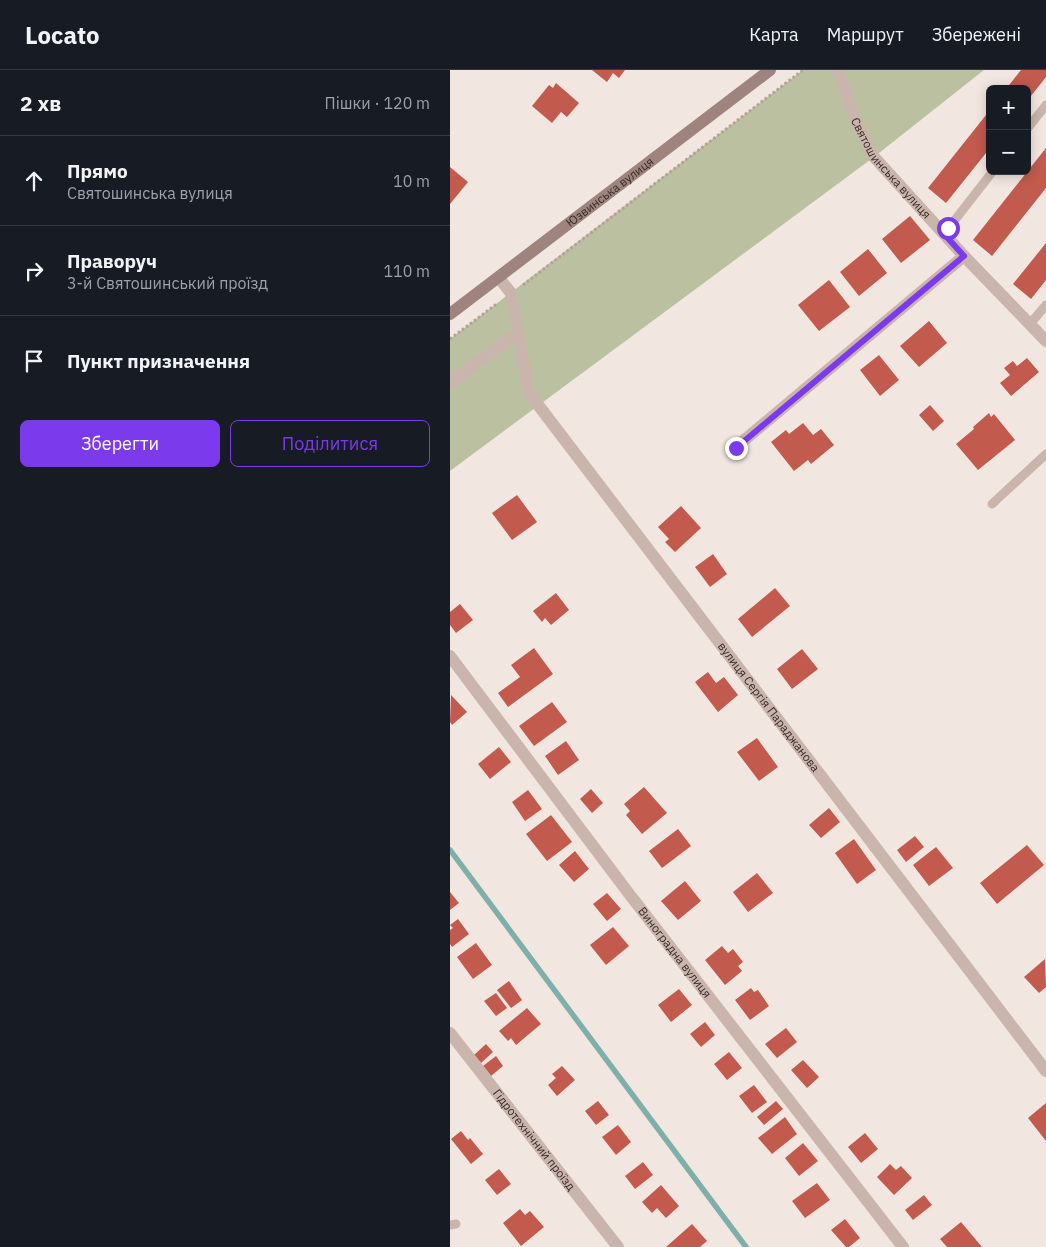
<!DOCTYPE html>
<html lang="uk">
<meta charset="utf-8">
<style>
:root{--surface:#171b24;--page:#242831;--text:#f1f3f6;--muted:#9ea1a6;--line:#363941;--accent:#7c3aed}
body{margin:0;font-family:"IBM Plex Sans",sans-serif;background:var(--page);color:var(--text)}
.controls{position:absolute;right:15px;top:15px;display:grid;overflow:hidden;border-radius:8px;box-shadow:0 2px 12px #0003}
.controls button{width:45px;height:45px;display:grid;place-items:center;padding:0;border:0;border-bottom:1px solid var(--line);background:var(--surface);color:var(--text);font:25px sans-serif}
.stop{position:absolute;width:15px;height:15px;margin:-11px;border:4px solid #7c3aed;border-radius:50%;background:#fff}
.stop.end{background:#7c3aed;border-color:#fff;box-shadow:0 1px 5px #0008}
.list{margin:0;padding:0;list-style:none}
h2{display:flex;justify-content:space-between;align-items:center;height:65px;margin:0;padding:0 20px;font-size:21px}
h2 small{font-size:16px;font-weight:400;color:var(--muted)}
.list li{display:grid;grid-template-columns:32px 1fr auto;gap:15px;align-items:center;box-sizing:border-box;height:90px;padding:0 20px;border-top:1px solid var(--line)}
.list b{display:block;font-size:19px;white-space:nowrap}
.list p{margin:0;font-size:16px;white-space:nowrap;color:var(--muted)}
.list em{font-size:16px;font-style:normal;color:var(--muted)}
.actions{display:flex;gap:10px;padding:15px 20px}
.actions a{flex:1;padding:11px 0;border:1px solid var(--accent);border-radius:8px;text-align:center;font-size:18px;color:var(--accent)}
.actions .main{background:var(--accent);color:#fff}
.icon{flex:none;width:28px;height:28px;fill:none;stroke:currentColor;stroke-width:2;stroke-linecap:round;stroke-linejoin:round}
.map{position:relative;flex:none;width:596px;height:1177px;overflow:hidden}
header{display:flex;align-items:center;gap:30px;box-sizing:border-box;height:70px;padding:0 25px;background:var(--surface);border-bottom:1px solid var(--line)}
header strong{font-size:24px}
nav{display:flex;gap:28px;margin-inline-start:auto;font-size:18px}
main{display:flex}
aside{flex:1;background:var(--surface)}
.map>svg:first-child{display:block}
.green{fill:#bbc1a0}
.lines{fill:none;stroke-linecap:round;stroke-linejoin:round}
.stream{stroke:#7fafaa;stroke-width:5.5}
.building{fill:#c25a4e}
.path{stroke:#b69f96;stroke-width:3;stroke-dasharray:2.5 2.5;stroke-linecap:butt}
.service{stroke:#cab5ac;stroke-width:9}
.minor{stroke:#cab5ac;stroke-width:12}
.secondary{stroke:#9e847d;stroke-width:12}
.route{stroke:#7c3aed;stroke-width:6}
.labels{text-anchor:middle;stroke-width:4;stroke-linejoin:round;paint-order:stroke}
.street-label{font-size:12px;fill:#392d2a;stroke:#faf2ec}
</style>
<header>
<strong>Locato</strong>
<nav><a>Карта</a><a>Маршрут</a><a>Збережені</a></nav>
</header>
<main>
<aside>
<h2>2 хв<small>Пішки · 120 m</small></h2>
<ul class="list">
<li><svg class="icon" aria-label="ahead" viewBox="0 0 24 24"><path d="M12 20V5M6 11l6-6 6 6"/></svg><div><b>Прямо</b><p>Святошинська вулиця</p></div><em>10 m</em></li>
<li><svg class="icon" aria-label="right" viewBox="0 0 24 24"><path d="M7 20v-9h11M14 6l5 5-5 5"/></svg><div><b>Праворуч</b><p>3-й Святошинський проїзд</p></div><em>110 m</em></li>
<li><svg class="icon" aria-label="arrive" viewBox="0 0 24 24"><path d="M6 21V4h12l-3 4 3 4H6"/></svg><div><b>Пункт призначення</b></div></li>
</ul>
<div class="actions"><a class="main">Зберегти</a><a>Поділитися</a></div>
</aside>
<div class="map">
<svg width="596" height="1177" viewBox="0 0 596 1177">
<rect width="100%" height="100%" fill="#f2e7e0"/>
<!-- green -->
<polygon class="green" points="353,0 534,0 424,87 0,401 0,269"/>
<g class="lines">
<!-- stream -->
<polyline class="stream" points="0,780 296,1177"/>
</g>
<!-- building -->
<g class="building">
<polygon points="142,0 175,0 169,8 163,3 157,12"/>
<polygon points="571,0 596,0 596,7 577,31 577,19 556,19"/>
<polygon points="106,13 129,33 117,47 111,42 102,53 82,36 99,15 103,18"/>
<polygon points="540,40 540,78 496,133 478,118"/>
<polygon points="596,78 596,118 542,186 523,170"/>
<polygon points="0,97 18,112 0,134"/>
<polygon points="460,146 480,170 451,193 432,169"/>
<polygon points="596,173 596,210 581,229 563,214"/>
<polygon points="418,179 437,203 409,226 390,202"/>
<polygon points="379,210 400,237 369,261 348,235"/>
<polygon points="479,251 497,273 469,297 450,276"/>
<polygon points="429,285 449,310 430,326 410,300"/>
<polygon points="577,288 589,302 561,326 550,313 560,305 554,298 563,291 567,296"/>
<polygon points="480,335 494,351 483,361 469,345"/>
<polygon points="539,343 541,347 544,344 565,370 528,400 506,374 524,359 523,357"/>
<polygon points="353,353 363,365 371,359 384,375 361,394 358,390 344,401 321,372 336,360 339,364"/>
<polygon points="67,425 87,452 62,470 42,443"/>
<polygon points="231,436 251,458 225,482 215,472 219,469 208,457"/>
<polygon points="263,484 277,504 260,517 245,497"/>
<polygon points="325,518 340,536 302,567 288,549"/>
<polygon points="106,523 119,540 101,555 95,548 92,552 83,541"/>
<polygon points="10,534 23,550 6,563 0,555 0,542"/>
<polygon points="84,578 103,604 58,637 48,623 70,607 61,595"/>
<polygon points="352,579 368,599 342,619 327,599"/>
<polygon points="258,602 266,613 274,607 288,625 268,642 245,612"/>
<polygon points="1,625 17,642 2,655 0,652"/>
<polygon points="102,632 117,652 84,676 69,656"/>
<polygon points="307,668 328,697 309,711 287,682"/>
<polygon points="116,671 129,690 108,705 95,686"/>
<polygon points="49,677 61,692 40,709 28,694"/>
<polygon points="194,717 217,743 192,764 176,745 180,741 174,734"/>
<polygon points="141,719 153,733 142,743 130,729"/>
<polygon points="78,720 92,739 75,751 62,732"/>
<polygon points="379,738 390,752 371,768 359,755"/>
<polygon points="101,745 122,772 97,791 76,764"/>
<polygon points="228,759 241,776 212,798 199,781"/>
<polygon points="465,766 474,777 456,792 447,780"/>
<polygon points="404,769 426,800 407,814 385,783"/>
<polygon points="577,775 594,795 547,834 530,813"/>
<polygon points="486,777 503,798 479,816 463,795"/>
<polygon points="125,781 139,799 124,812 109,795"/>
<polygon points="307,803 323,823 298,842 283,822"/>
<polygon points="235,811 251,831 228,850 211,831"/>
<polygon points="0,822 9,833 0,840"/>
<polygon points="157,823 171,839 157,851 143,834"/>
<polygon points="8,849 19,864 2,877 0,874 0,860 3,858 0,855"/>
<polygon points="163,857 179,876 156,895 140,875"/>
<polygon points="26,873 42,895 23,909 7,887"/>
<polygon points="272,876 278,883 283,879 293,892 288,896 292,901 275,915 255,890"/>
<polygon points="595,889 596,917 589,923 574,907"/>
<polygon points="59,911 72,930 61,938 47,920"/>
<polygon points="301,918 304,922 308,920 319,936 300,950 285,930"/>
<polygon points="229,919 242,935 221,952 208,935"/>
<polygon points="46,923 57,938 46,946 34,931"/>
<polygon points="77,938 91,954 66,975 61,968 58,971 49,961"/>
<polygon points="255,952 265,965 251,977 240,964"/>
<polygon points="336,958 347,972 327,988 315,974"/>
<polygon points="36,974 43,982 31,993 24,985"/>
<polygon points="279,982 292,998 277,1010 264,994"/>
<polygon points="46,986 53,996 41,1006 33,996"/>
<polygon points="353,990 369,1007 357,1018 341,1000"/>
<polygon points="112,996 125,1010 107,1026 98,1015 106,1008 102,1004"/>
<polygon points="304,1015 317,1032 302,1043 289,1026"/>
<polygon points="148,1031 159,1045 146,1055 135,1041"/>
<polygon points="326,1031 333,1039 314,1055 307,1047"/>
<polygon points="596,1033 596,1071 578,1048"/>
<polygon points="335,1047 347,1064 322,1084 308,1068"/>
<polygon points="168,1055 181,1072 166,1085 152,1067"/>
<polygon points="11,1061 18,1070 20,1068 33,1084 21,1094 1,1069"/>
<polygon points="415,1063 428,1079 411,1093 398,1077"/>
<polygon points="353,1073 368,1091 349,1106 335,1088"/>
<polygon points="193,1092 203,1105 185,1119 175,1106"/>
<polygon points="440,1094 446,1100 451,1096 462,1108 444,1125 427,1107"/>
<polygon points="49,1099 61,1114 47,1125 35,1110"/>
<polygon points="367,1113 380,1130 355,1148 342,1131"/>
<polygon points="211,1115 229,1136 216,1148 207,1138 202,1143 192,1132"/>
<polygon points="474,1125 482,1135 463,1150 455,1140"/>
<polygon points="70,1139 75,1145 80,1141 94,1157 71,1176 53,1153"/>
<polygon points="395,1149 410,1168 399,1177 396,1177 381,1160"/>
<polygon points="511,1152 532,1177 497,1177 490,1169"/>
<polygon points="242,1154 257,1171 250,1177 216,1177"/>
</g>
<g class="lines">
<!-- path -->
<g class="path">
<polyline points="73,215 353,0"/>
<polyline points="0,269 48,233"/>
</g>
<!-- service -->
<g class="service">
<polyline points="577,59 596,35"/>
<polyline points="494,164 543,101"/>
<polyline points="580,254 596,235"/>
<polyline points="542,434 596,384"/>
<polyline points="0,1155 6,1154"/>
</g>
<!-- minor -->
<g class="minor">
<path id="s1" d="M386 0 392 11 405 50 424 87 514 186 596 271"/>
<path id="s2" d="M49 208 61 223 79 323 596 1001"/>
<polyline points="0,313 69,261"/>
<polyline points="286,377 514,186"/>
<path id="s3" d="M0 586 180 825 453 1177"/>
<path id="s4" d="M0 963 168 1177"/>
</g>
<!-- secondary -->
<path class="secondary" id="s5" d="M0 244 320 0"/>
</g>
<g class="lines">
<!-- route -->
<polyline class="route" points="286,378 514,186 494,164 498,158"/>
</g>
<g class="labels">
<!-- street labels -->
<g class="street-label">
<text dy="4" stroke="none"><textPath href="#s1" startOffset="114">Святошинська вулиця</textPath></text>
<text dy="4" stroke="none"><textPath href="#s5" startOffset="201">Юзвинська вулиця</textPath></text>
<text dy="4" stroke="none"><textPath href="#s2" startOffset="516">вулиця Сергія Параджанова</textPath></text>
<text dy="4" stroke="none"><textPath href="#s3" startOffset="372">Виноградна вулиця</textPath></text>
<text dy="4" stroke="none"><textPath href="#s4" startOffset="136">Гідротехнічний проїзд</textPath></text>
</g>
</g>
</svg>
<div class="controls">
<button>+</button>
<button>−</button>
</div>
<div class="stop" style="left:498px;top:158px"></div>
<div class="stop end" style="left:286px;top:378px"></div>
</div>
</main>
